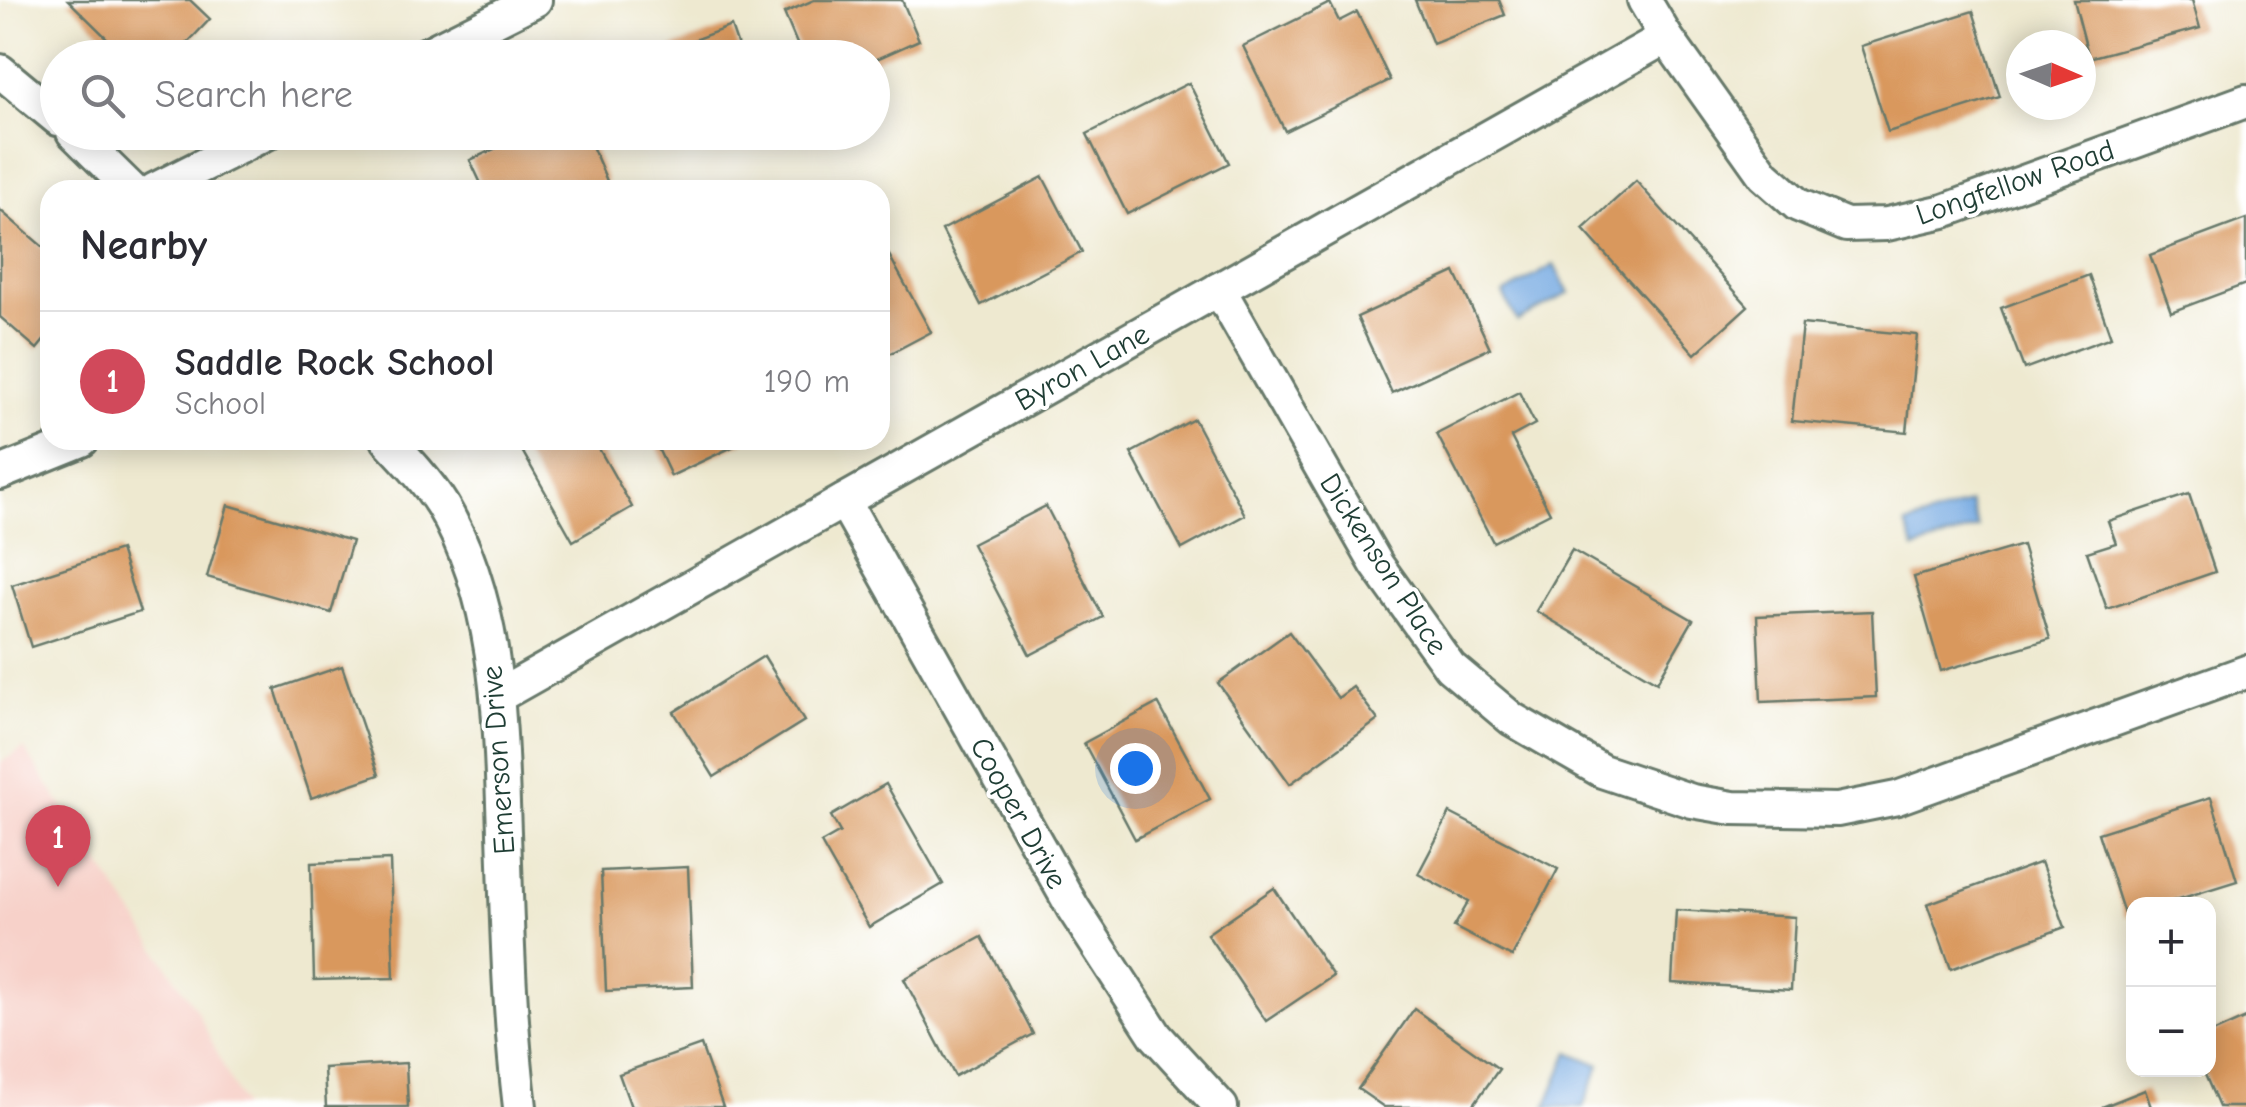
<!DOCTYPE html>
<meta charset="utf-8">
<style>
:root{--surface:#fff;--page:#f2f2f3;--text:#2b2b33;--muted:#7c7c81;--line:#e1e1e2;--accent:#d1495b}
body{margin:0;font-family:"Comic Neue",sans-serif;background:var(--page);color:var(--text)}
.controls{position:absolute;right:30px;bottom:30px;display:grid;overflow:hidden;border-radius:20px;box-shadow:0 5px 25px #0003}
.controls button{width:90px;height:90px;display:grid;place-items:center;padding:0;border:0;border-bottom:2px solid var(--line);background:var(--surface);color:var(--text);font:50px sans-serif}
.compass{position:absolute;left:2006px;top:30px;width:90px;height:90px;border-radius:50%;background:var(--surface);box-shadow:0 5px 25px #0003;rotate:92deg}
.you{position:absolute;left:1135px;top:768px;width:35px;height:35px;margin:-25px;border:8px solid #fff;border-radius:50%;background:#1a73e8;box-shadow:0 0 0 15px #1a73e833}
.badge{display:grid;place-items:center;width:65px;height:65px;border-radius:50%;background:var(--accent);color:#fff;font-size:32px;font-weight:700}
.pin{position:absolute;translate:-50% -82px;filter:drop-shadow(0 2px 5px #0008)}
.pin::after{content:'';position:absolute;top:52px;width:35px;height:30px;background:inherit;clip-path:polygon(0 0,100% 0,50% 100%)}
.list{margin:0;padding:0;list-style:none}
h2{display:flex;justify-content:space-between;align-items:center;height:130px;margin:0;padding:0 40px;font-size:42px}
h2 small{font-size:32px;font-weight:400;color:var(--muted)}
.list li{display:grid;grid-template-columns:65px 1fr auto;gap:30px;align-items:center;box-sizing:border-box;height:140px;padding:0 40px;border-top:2px solid var(--line)}
.list b{display:block;font-size:38px;white-space:nowrap}
.list p{margin:0;font-size:32px;white-space:nowrap;color:var(--muted)}
.list em{font-size:32px;font-style:normal;color:var(--muted)}
.icon{flex:none;width:55px;height:55px;fill:none;stroke:currentColor;stroke-width:2;stroke-linecap:round;stroke-linejoin:round}
.map{position:relative;flex:none;width:2246px;height:1107px;overflow:hidden}
.search{position:absolute;background:var(--surface);box-shadow:0 5px 25px #0003;left:40px;top:40px;width:850px;height:110px;display:flex;align-items:center;gap:25px;box-sizing:border-box;padding:0 35px;border-radius:55px;color:var(--muted);font-size:38px}
.panel{position:absolute;background:var(--surface);box-shadow:0 5px 25px #0003;left:40px;top:180px;width:850px;height:270px;border-radius:30px}
.map>svg:first-child{display:block}
.built{fill:#f7d1c9}
.water{fill:#74a9e1;stroke:#4a738a;stroke-width:2.5}
.building{fill:#d9985d}
.lines{fill:none;stroke-linecap:round;stroke-linejoin:round}
.minor-casing{stroke:#67796b;stroke-width:38}
.minor{stroke:#fff;stroke-width:32}
.labels{text-anchor:middle;stroke-width:8;stroke-linejoin:round;paint-order:stroke}
.street-label{font-size:30px;fill:#1f3d34;stroke:#fff}
</style>
<div class="map">
<svg width="2246" height="1107" viewBox="0 0 2246 1107">
<rect width="100%" height="100%" fill="#fff"/>
<filter id="ink" filterUnits="userSpaceOnUse"><feTurbulence type="fractalNoise" baseFrequency=".01" numOctaves="2"/><feDisplacementMap in="SourceGraphic" scale="20" xChannelSelector="R" yChannelSelector="G"/><feConvolveMatrix kernelMatrix="1 2 1 2 8 2 1 2 1" color-interpolation-filters="sRGB"/></filter>
<filter id="wash" filterUnits="userSpaceOnUse"><feTurbulence type="fractalNoise" baseFrequency=".0048" numOctaves="4" result="noise"/><feDisplacementMap in="SourceGraphic" scale="40" xChannelSelector="R" yChannelSelector="G"/><feGaussianBlur stdDeviation="2.25" result="paint"/><feColorMatrix in="noise" values="0 0 0 0 0 0 0 0 0 0 0 0 0 0 0 0 0 1.4 0 .05"/><feComposite in="paint" operator="in"/></filter>
<g filter="url(#wash)">
<rect width="100%" height="100%" fill="#eee9d0"/>
<!-- built -->
<polygon class="built" points="24,748 197,1011 243,1107 0,1107 0,763"/>
<!-- water -->
<g class="water">
<polygon points="1554,265 1569,293 1517,321 1503,294"/>
<polygon points="1970,503 1978,528 1915,549 1906,525"/>
<polygon points="1569,1052 1600,1065 1583,1107 1546,1107"/>
</g>
<g id="blocks">
<!-- building -->
<g class="building">
<polygon points="68,0 190,0 210,19 173,58 127,58"/>
<polygon points="814,0 902,0 919,40 872,61 872,58 803,58 784,13"/>
<polygon points="1415,0 1499,0 1505,15 1433,44"/>
<polygon points="2074,0 2192,0 2200,28 2089,58"/>
<polygon points="1330,3 1339,21 1357,12 1390,80 1285,131 1243,46"/>
<polygon points="1973,11 2000,97 1888,132 1861,46"/>
<polygon points="731,26 742,58 648,58 648,57"/>
<polygon points="1189,83 1229,163 1127,214 1087,134"/>
<polygon points="531,132 586,132 607,181 588,190 484,190 470,160"/>
<polygon points="1043,177 1082,252 981,305 942,230"/>
<polygon points="1636,181 1748,306 1695,354 1583,229"/>
<polygon points="0,210 50,253 50,333 37,349 0,317"/>
<polygon points="2246,219 2246,284 2171,312 2150,255"/>
<polygon points="889,255 931,332 880,359 880,260"/>
<polygon points="1455,272 1490,348 1392,393 1357,317"/>
<polygon points="2089,275 2111,337 2024,369 2001,308"/>
<polygon points="1802,324 1917,335 1907,432 1792,421"/>
<polygon points="1519,392 1535,424 1511,437 1550,513 1493,542 1437,434"/>
<polygon points="1194,419 1245,515 1182,549 1131,453"/>
<polygon points="516,440 594,440 632,507 573,541"/>
<polygon points="654,440 747,440 671,476"/>
<polygon points="2189,494 2215,572 2107,609 2087,552 2116,543 2108,521"/>
<polygon points="228,505 352,541 331,613 207,577"/>
<polygon points="1046,506 1103,617 1030,655 972,544"/>
<polygon points="2022,545 2050,639 1941,671 1914,577"/>
<polygon points="120,550 140,612 31,647 12,585"/>
<polygon points="1572,550 1693,620 1657,682 1536,611"/>
<polygon points="1872,611 1876,697 1761,702 1757,616"/>
<polygon points="1289,632 1338,698 1353,687 1378,720 1290,784 1218,683"/>
<polygon points="764,656 804,721 714,777 674,712"/>
<polygon points="342,666 379,775 311,798 275,689"/>
<polygon points="1158,703 1210,799 1135,839 1084,743"/>
<polygon points="886,784 943,884 869,927 821,843 840,832 831,816"/>
<polygon points="2211,797 2237,881 2163,904 2134,904 2134,914 2125,917 2098,833"/>
<polygon points="1450,813 1558,869 1512,957 1454,927 1469,901 1418,874"/>
<polygon points="390,860 394,978 314,980 311,863"/>
<polygon points="2041,862 2065,927 1951,969 1927,904"/>
<polygon points="688,867 693,987 606,991 601,871"/>
<polygon points="1274,888 1333,976 1266,1021 1207,934"/>
<polygon points="1676,910 1795,917 1791,990 1672,983"/>
<polygon points="982,937 1033,1034 955,1076 904,979"/>
<polygon points="1414,1009 1499,1069 1472,1107 1384,1107 1358,1089"/>
<polygon points="2246,1018 2246,1107 2219,1107 2203,1070 2208,1070 2208,1035"/>
<polygon points="701,1045 723,1107 631,1107 619,1074"/>
<polygon points="406,1063 408,1107 326,1107 324,1068"/>
<polygon points="2145,1090 2151,1107 2102,1107"/>
</g>
</g>
</g>
<g filter="url(#ink)">
<use href="#blocks" fill-opacity="0" stroke="#67796b" stroke-width="2.5"/>
<g class="lines">
<defs>
<g id="minor">
<polyline points="1644,0 1666,37 1764,175 1798,205 1846,225 1887,224 1944,211 2246,101"/>
<polyline points="419,58 535,0"/>
<polyline points="0,71 58,119"/>
<polyline points="73,132 132,190"/>
<polyline points="154,190 269,132"/>
<polyline points="1219,289 1377,565 1450,667 1512,719 1602,771 1692,801 1733,808 1837,810 1897,798 2246,672"/>
<path d="M388 440C407 460 427 481 442 505 500 603 500 722 504 832 507 924 509 1016 520 1107"/>
<polyline points="0,473 82,440"/>
<polyline points="844,501 1073,908 1156,1036 1221,1107"/>
<polyline points="498,696 1666,37"/>
</g>
</defs>
<!-- minor casing -->
<use href="#minor" class="minor-casing"/>
<!-- minor -->
<use href="#minor" class="minor"/>
</g>
</g>
<g class="labels">
<!-- street labels -->
<g class="street-label">
<text transform="translate(2015 182) rotate(-19)" y="10">Longfellow Road</text>
<text transform="translate(1082 367) rotate(-29)" y="10">Byron Lane</text>
<text transform="translate(1384 564) rotate(57)" y="10">Dickenson Place</text>
<text transform="translate(498 760) rotate(-94)" y="10">Emerson Drive</text>
<text transform="translate(1019 813) rotate(61)" y="10">Cooper Drive</text>
</g>
</g>
</svg>
<div class="controls">
<button>+</button>
<button>−</button>
</div>
<svg class="compass" viewBox="-18 -18 36 36"><path d="M0-13l5 13h-10z" fill="#e53935"/><path d="M0 13l5-13h-10z" fill="#7c7c81"/></svg>
<div class="you"></div>
<div class="pin badge" style="left:58px;top:887px">1</div>
<div class="search"><svg class="icon" aria-label="search" viewBox="0 0 24 24"><circle cx="10" cy="10" r="6"/><path d="M15 15l6 6"/></svg>Search here</div>
<section class="panel">
<h2>Nearby<small></small></h2>
<ul class="list">
<li><span class="badge">1</span><div><b>Saddle Rock School</b><p>School</p></div><em>190 m</em></li>
</ul>
</section>
</div>
